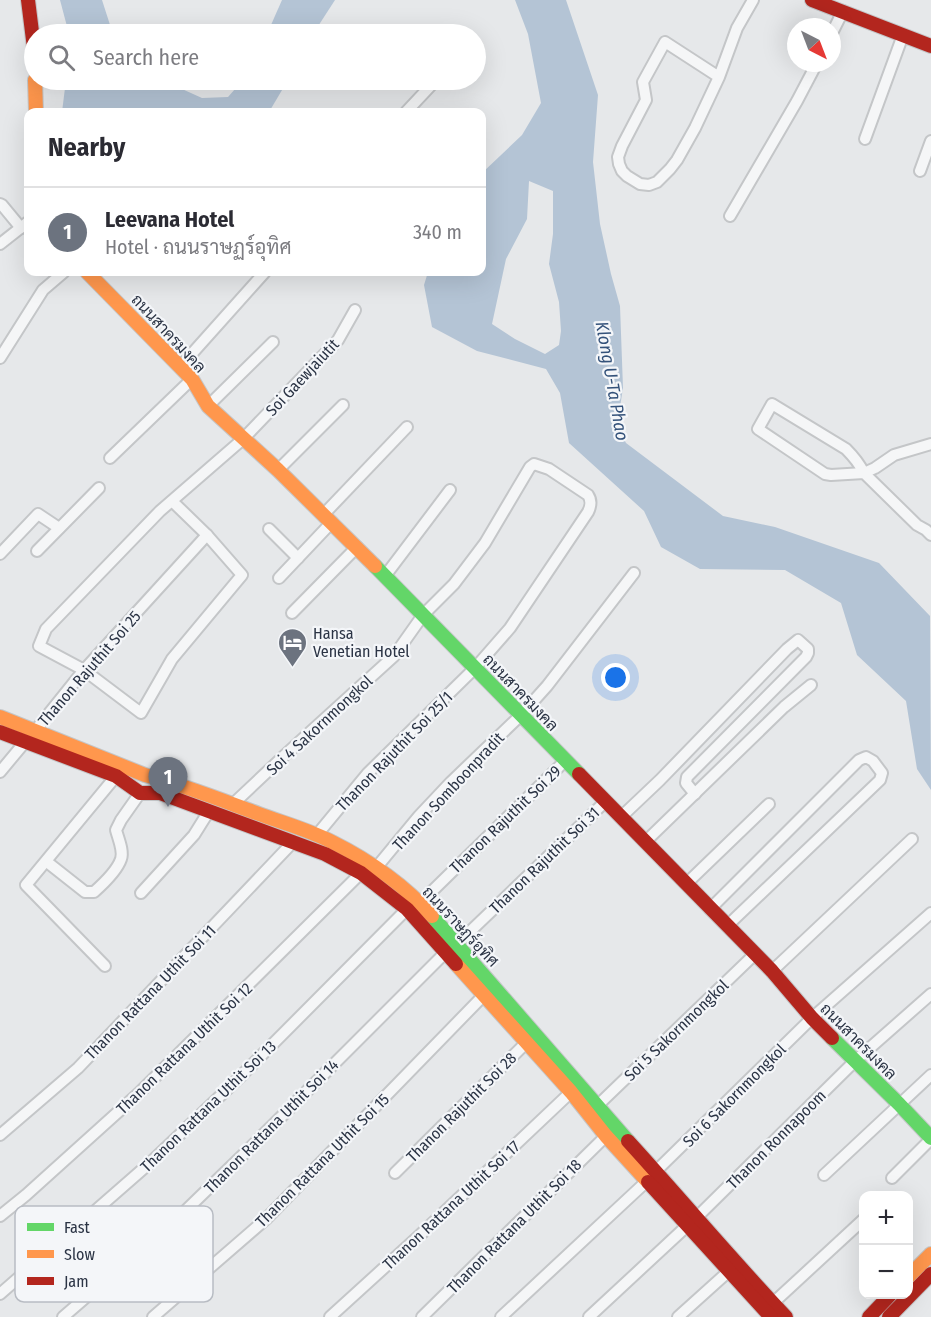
<!DOCTYPE html>
<meta charset="utf-8">
<style>
:root{--surface:#fff;--page:#f2f2f3;--text:#2b2b33;--muted:#7c7c81;--line:#e1e1e2;--accent:#6c737f}
body{margin:0;font-family:"Fira Sans Condensed",Sarabun,sans-serif;background:var(--page);color:var(--text)}
.controls{position:absolute;right:18px;bottom:18px;display:grid;overflow:hidden;border-radius:12px;box-shadow:0 6px 24px #0002}
.controls button{width:54px;height:54px;display:grid;place-items:center;padding:0;border:0;border-bottom:2px solid var(--line);background:var(--surface);color:var(--text);font:30px sans-serif}
.compass{position:absolute;left:787px;top:18px;width:54px;height:54px;border-radius:50%;background:var(--surface);box-shadow:0 6px 24px #0002;rotate:138deg}
.you{position:absolute;left:616px;top:678px;width:21px;height:21px;margin:-15px;border:4px solid #fff;border-radius:50%;background:#1a73e8;box-shadow:0 0 0 9px #1a73e833}
.badge{display:grid;place-items:center;width:39px;height:39px;border-radius:50%;background:var(--accent);color:#fff;font-size:20px;font-weight:700}
.pin{position:absolute;translate:-50% -50px;filter:drop-shadow(0 2px 3px #0008)}
.pin::after{content:'';position:absolute;top:32px;width:21px;height:18px;background:inherit;clip-path:polygon(0 0,100% 0,50% 100%)}
.list{margin:0;padding:0;list-style:none}
h2{display:flex;justify-content:space-between;align-items:center;height:78px;margin:0;padding:0 24px;font-size:26px}
h2 small{font-size:20px;font-weight:400;color:var(--muted)}
.list li{display:grid;grid-template-columns:39px 1fr auto;gap:18px;align-items:center;box-sizing:border-box;height:90px;padding:0 24px;border-top:2px solid var(--line)}
.list b{display:block;font-size:22px;white-space:nowrap}
.list p{margin:0;font-size:20px;white-space:nowrap;color:var(--muted)}
.list em{font-size:20px;font-style:normal;color:var(--muted)}
.icon{flex:none;width:33px;height:33px;fill:none;stroke:currentColor;stroke-width:2;stroke-linecap:round;stroke-linejoin:round}
.map{position:relative;flex:none;width:931px;height:1317px;overflow:hidden}
.search{position:absolute;background:var(--surface);box-shadow:0 6px 24px #0002;left:24px;top:24px;width:462px;height:66px;display:flex;align-items:center;gap:15px;box-sizing:border-box;padding:0 21px;border-radius:33px;color:var(--muted);font-size:22px}
.panel{position:absolute;background:var(--surface);box-shadow:0 6px 24px #0002;left:24px;top:108px;width:462px;height:168px;border-radius:12px}
.map>svg:first-child{display:block}
.water{fill:#b4c4d5;fill-rule:evenodd}
.lines{fill:none;stroke-linecap:round;stroke-linejoin:round}
.street-casing{stroke:#c4c6c8;stroke-width:14}
.fast-casing{stroke:#c4c6c8;stroke-width:16}
.slow-casing{stroke:#c4c6c8;stroke-width:16}
.jam-casing{stroke:#c4c6c8;stroke-width:16}
.street{stroke:#f5f6f7;stroke-width:10}
.fast{stroke:#63d668;stroke-width:14}
.slow{stroke:#ff974d;stroke-width:14}
.jam{stroke:#b3261e;stroke-width:14}
.labels{text-anchor:middle;stroke-width:4.5;stroke-linejoin:round;paint-order:stroke}
.street-label{font-size:16px;fill:#2b3445;stroke:#f4f6f9}
.poi-label{font-size:16px;fill:#2b3445;stroke:#f4f6f9;text-anchor:start}
.water-label{font-size:18px;font-style:italic;fill:#34527a;stroke:#f4f6f9}
.key{fill:#f4f6f9;stroke:#b8bcc3;stroke-width:1.5}
.key-label{font-size:16px;fill:#2b3445}
</style>
<div class="map">
<svg width="931" height="1317" viewBox="0 0 931 1317">
<rect width="100%" height="100%" fill="#e6e8ea"/>
<!-- water -->
<g class="water">
<polygon points="60,0 102,0 111,28 116,34 69,34"/>
<polygon points="282,0 335,0 313,34 267,34"/>
<path d="M515 0H566L598 95 593 162 600 224 611 274 620 306 623 388 617 426 626 443 723 516 775 527 879 563 930 616 931 790 917 769 906 701 857 655 841 603 785 570 700 569 661 547 644 511 569 443 560 393 546 369 477 351 432 327 424 285 428 272H482V173L522 135 541 103 528 34ZM529 181 553 191V234L549 264 559 302 561 331 559 345 545 354 515 339 492 324 506 259 527 219Z"/>
<polygon points="66,80 162,80 202,98 228,97 243,80 288,80 269,112 62,112"/>
</g>
<g class="lines">
<defs>
<g id="street">
<polyline points="832,33 843,11"/>
<polyline points="719,77 665,42 643,82 646,100 622,146 618,157 619,164 622,171 627,176 640,184 649,185 657,182 670,169 677,160 695,128 719,77 737,28 753,0"/>
<polyline points="406,112 436,80"/>
<polyline points="865,139 903,35"/>
<polyline points="920,171 931,141"/>
<polyline points="0,204 2,205 21,228"/>
<polyline points="730,216 797,101 817,63"/>
<polyline points="0,244 28,222"/>
<polyline points="0,358 43,290 64,272"/>
<polyline points="180,367 265,272"/>
<polyline points="208,406 273,342"/>
<path d="M931 444 894 455 875 468 864 473 831 475 825 474 758 429 772 404 846 449C854 457 859 463 864 473L917 525 926 530 931 535"/>
<polyline points="110,458 192,379"/>
<polyline points="278,470 343,405"/>
<polyline points="172,501 207,535 242,575 172,659 141,713 84,670 39,646 46,629 160,511 243,439 338,340 355,310"/>
<polyline points="324,514 407,427"/>
<polyline points="269,529 298,558"/>
<polyline points="37,551 99,488"/>
<polyline points="0,554 38,514 59,528"/>
<polyline points="385,576 450,490"/>
<polyline points="279,578 332,522"/>
<polyline points="292,613 357,547"/>
<polyline points="35,731 84,670 207,535"/>
<polyline points="0,772 25,742"/>
<path d="M233 804 285 755 394 656 423 615 454 584 485 543 530 467 534 464 549 469 588 495C592 501 591 506 588 512L510 628 475 668 368 773 316 836"/>
<polyline points="621,817 660,780 787,649 798,640 808,649 808,653 806,657 687,777 686,783 695,794"/>
<polyline points="645,842 784,707 811,685"/>
<path d="M47 862 85 892H94C103 884 117 871 121 859 124 851 118 838 116 830L121 820 140 793"/>
<polyline points="376,868 419,816 451,782 521,715 547,686 634,573"/>
<polyline points="686,884 769,804"/>
<polyline points="141,893 194,835 209,811"/>
<polyline points="420,903 565,761"/>
<polyline points="710,909 859,760 866,757 873,761 882,773 880,780 727,926"/>
<polyline points="457,944 606,801"/>
<polyline points="105,966 26,885 116,776"/>
<polyline points="772,971 912,839"/>
<polyline points="597,1106 755,954"/>
<polyline points="0,1135 78,1068 294,841"/>
<polyline points="656,1171 812,1018 931,913"/>
<polyline points="395,1173 527,1042"/>
<polyline points="824,1175 931,1075"/>
<polyline points="892,1178 931,1139"/>
<polyline points="0,1216 26,1195 138,1094 361,873"/>
<polyline points="697,1217 855,1061 931,994"/>
<polyline points="0,1294 151,1162 239,1078 407,909"/>
<polyline points="773,1303 864,1219"/>
<polyline points="63,1317 181,1215 249,1149 446,952"/>
<polyline points="153,1317 266,1219 484,995"/>
<polyline points="330,1317 419,1236 571,1092"/>
<polyline points="422,1317 606,1136"/>
<polyline points="501,1317 647,1181"/>
<polyline points="589,1317 688,1225"/>
<polyline points="678,1317 729,1271"/>
</g>
<g id="fast">
<polyline points="375,566 579,774"/>
<polyline points="432,916 628,1141"/>
<polyline points="832,1038 899,1104 931,1138"/>
</g>
<g id="slow">
<polyline points="35,80 36,112"/>
<polyline points="87,272 192,379 208,406 278,470 375,566"/>
<path d="M0 717 145 775C184 785 221 800 259 814 283 823 309 830 332 842 368 860 405 886 432 916"/>
<polyline points="456,964 571,1092 606,1136 648,1182"/>
<polyline points="908,1277 931,1254"/>
</g>
<g id="jam">
<polyline points="28,0 34,48"/>
<polyline points="812,0 931,46"/>
<polyline points="0,732 116,776 140,793 160,793 325,854 361,873 407,909 456,964"/>
<polyline points="579,774 772,971 812,1018 832,1038"/>
<path d="M628 1141C681 1199 732 1260 786 1317"/>
<polyline points="648,1182 771,1317"/>
<polyline points="869,1317 891,1294"/>
<polyline points="889,1317 931,1274"/>
</g>
</defs>
<!-- street casing -->
<use href="#street" class="street-casing"/>
<!-- fast casing -->
<use href="#fast" class="fast-casing"/>
<!-- slow casing -->
<use href="#slow" class="slow-casing"/>
<!-- jam casing -->
<use href="#jam" class="jam-casing"/>
<!-- street -->
<use href="#street" class="street"/>
<!-- fast -->
<use href="#fast" class="fast"/>
<!-- slow -->
<use href="#slow" class="slow"/>
<!-- jam -->
<use href="#jam" class="jam"/>
</g>
<!-- icons -->
<defs>
<symbol id="hotel-pin" viewBox="-11 -11 22 30"><path d="M0 17L-7.5 6A9.5 9.5 0 1 1 7.5 6Z" fill="#6c737f" stroke="#f4f6f9"/><path d="M-6-4.5h1.5V1H6V5H4.5V3h-9V5H-6ZM-4 0a1.8 1.8 0 1 1 3.6 0ZM.5 0V-2.5h3Q6-2.5 6 0Z" fill="#fff"/></symbol>
</defs>
<g fill-rule="evenodd">
<use href="#hotel-pin" x="276" y="626" width="33" height="45"/>
</g>
<g class="labels">
<!-- street labels -->
<g class="street-label">
<text transform="translate(169 333) rotate(47)" y="6">ถนนสาครมงคล</text>
<text transform="translate(302 377) rotate(-47)" y="6">Soi Gaewjaiutit</text>
<text transform="translate(89 668) rotate(-49)" y="6">Thanon Rajuthit Soi 25</text>
<text transform="translate(521 692) rotate(46)" y="6">ถนนสาครมงคล</text>
<text transform="translate(319 725) rotate(-43)" y="6">Soi 4 Sakornmongkol</text>
<text transform="translate(394 751) rotate(-46)" y="6">Thanon Rajuthit Soi 25/1</text>
<text transform="translate(448 791) rotate(-47)" y="6">Thanon Somboonpradit</text>
<text transform="translate(505 819) rotate(-44)" y="6">Thanon Rajuthit Soi 29</text>
<text transform="translate(544 860) rotate(-44)" y="6">Thanon Rajuthit Soi 31</text>
<text transform="translate(461 926) rotate(47)" y="6">ถนนราษฏร์อุทิศ</text>
<text transform="translate(150 992) rotate(-46)" y="6">Thanon Rattana Uthit Soi 11</text>
<text transform="translate(676 1030) rotate(-44)" y="6">Soi 5 Sakornmongkol</text>
<text transform="translate(859 1041) rotate(45)" y="6">ถนนสาครมงคล</text>
<text transform="translate(184 1048) rotate(-44)" y="6">Thanon Rattana Uthit Soi 12</text>
<text transform="translate(734 1095) rotate(-45)" y="6">Soi 6 Sakornmongkol</text>
<text transform="translate(208 1106) rotate(-44)" y="6">Thanon Rattana Uthit Soi 13</text>
<text transform="translate(461 1107) rotate(-45)" y="6">Thanon Rajuthit Soi 28</text>
<text transform="translate(271 1126) rotate(-45)" y="6">Thanon Rattana Uthit Soi 14</text>
<text transform="translate(776 1139) rotate(-45)" y="6">Thanon Ronnapoom</text>
<text transform="translate(322 1160) rotate(-45)" y="6">Thanon Rattana Uthit Soi 15</text>
<text transform="translate(451 1205) rotate(-43)" y="6">Thanon Rattana Uthit Soi 17</text>
<text transform="translate(514 1226) rotate(-45)" y="6">Thanon Rattana Uthit Soi 18</text>
</g>
<!-- poi labels -->
<g class="poi-label">
<text x="313" y="639">Hansa<tspan x="313" dy="18">Venetian Hotel</tspan></text>
</g>
<!-- water labels -->
<g class="water-label">
<text transform="translate(612 381) rotate(80)" y="6">Klong U-Ta Phao</text>
</g>
</g>
<!-- legend -->
<rect x="15" y="1206" width="198" height="96" rx="9" class="key"/>
<rect x="27" y="1223" width="27" height="8" fill="#63d668"/>
<rect x="27" y="1250" width="27" height="8" fill="#ff974d"/>
<rect x="27" y="1277" width="27" height="8" fill="#b3261e"/>
<g class="key-label">
<text x="64" y="1233">Fast</text>
<text x="64" y="1260">Slow</text>
<text x="64" y="1287">Jam</text>
</g>
</svg>
<div class="controls">
<button>+</button>
<button>−</button>
</div>
<svg class="compass" viewBox="-18 -18 36 36"><path d="M0-13l5 13h-10z" fill="#e53935"/><path d="M0 13l5-13h-10z" fill="#7c7c81"/></svg>
<div class="you"></div>
<div class="pin badge" style="left:168px;top:807px">1</div>
<div class="search"><svg class="icon" aria-label="search" viewBox="0 0 24 24"><circle cx="10" cy="10" r="6"/><path d="M15 15l6 6"/></svg>Search here</div>
<section class="panel">
<h2>Nearby<small></small></h2>
<ul class="list">
<li><span class="badge">1</span><div><b>Leevana Hotel</b><p>Hotel · ถนนราษฏร์อุทิศ</p></div><em>340 m</em></li>
</ul>
</section>
</div>
